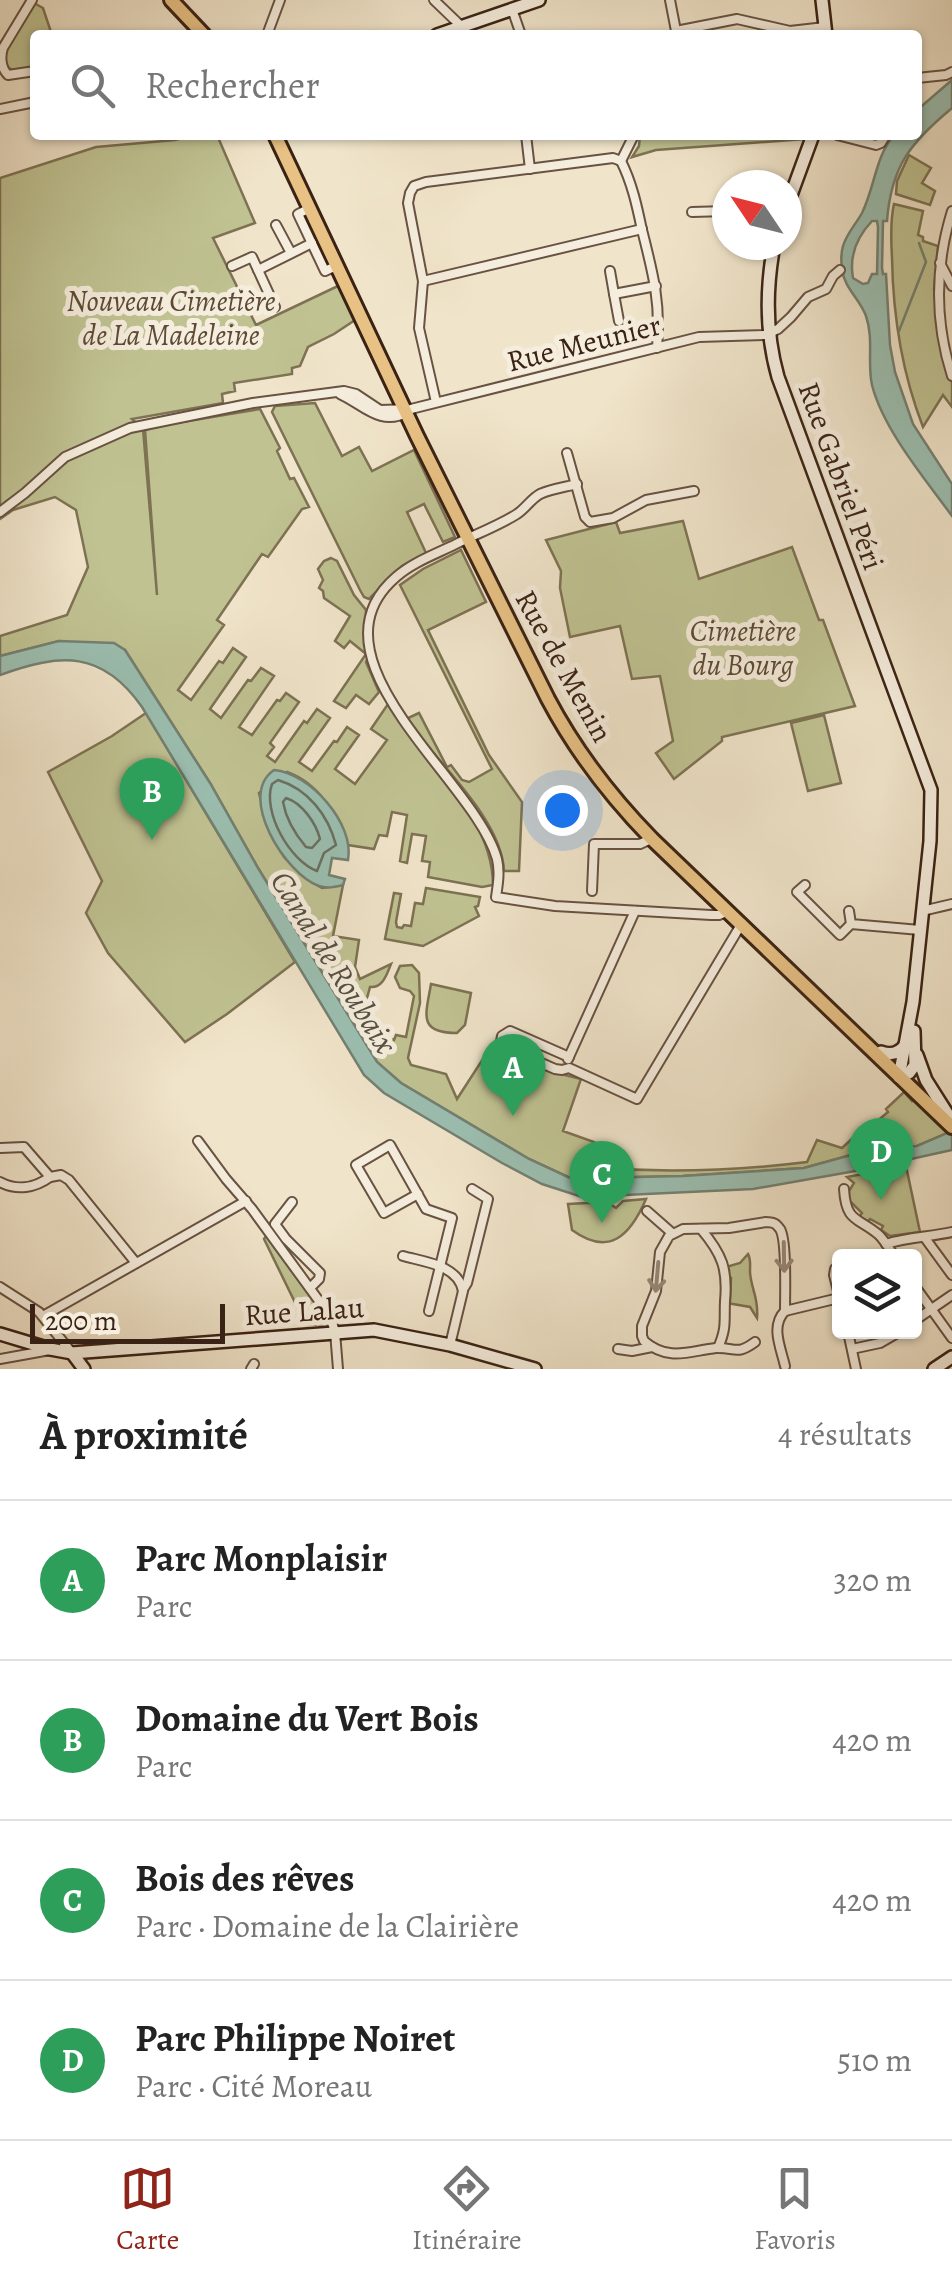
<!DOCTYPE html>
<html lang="fr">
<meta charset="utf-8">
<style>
:root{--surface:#fff;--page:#f2f2f2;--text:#222;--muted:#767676;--line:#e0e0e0;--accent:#8f2418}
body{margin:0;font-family:Alegreya,serif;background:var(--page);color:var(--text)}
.controls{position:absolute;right:30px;bottom:30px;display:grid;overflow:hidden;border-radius:10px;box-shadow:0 2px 8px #0004}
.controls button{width:90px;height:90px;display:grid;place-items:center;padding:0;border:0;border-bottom:2px solid var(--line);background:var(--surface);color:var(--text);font:50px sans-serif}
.compass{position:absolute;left:712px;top:170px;width:90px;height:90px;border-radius:50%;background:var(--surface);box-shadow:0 2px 8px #0004;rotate:305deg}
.scale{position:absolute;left:30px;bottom:25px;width:195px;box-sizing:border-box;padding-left:10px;border:5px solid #3a2214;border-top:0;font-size:28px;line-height:35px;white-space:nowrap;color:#3a2214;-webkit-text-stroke:8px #f5eddd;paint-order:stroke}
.you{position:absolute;left:562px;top:810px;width:35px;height:35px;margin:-25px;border:8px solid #fff;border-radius:50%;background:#1a73e8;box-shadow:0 0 0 15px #1a73e833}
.badge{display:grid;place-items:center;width:65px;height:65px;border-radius:50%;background:var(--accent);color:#fff;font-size:32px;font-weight:700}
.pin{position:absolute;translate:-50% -82px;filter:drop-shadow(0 2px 5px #0008)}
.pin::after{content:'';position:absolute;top:52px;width:35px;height:30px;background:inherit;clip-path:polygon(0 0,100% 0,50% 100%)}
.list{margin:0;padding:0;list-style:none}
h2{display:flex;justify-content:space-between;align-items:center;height:130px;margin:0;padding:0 40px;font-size:42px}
h2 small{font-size:32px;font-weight:400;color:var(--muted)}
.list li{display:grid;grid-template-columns:65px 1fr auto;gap:30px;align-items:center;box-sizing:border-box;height:160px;padding:0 40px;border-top:2px solid var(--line)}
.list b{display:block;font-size:38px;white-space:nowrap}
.list p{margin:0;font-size:32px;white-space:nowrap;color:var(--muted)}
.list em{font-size:32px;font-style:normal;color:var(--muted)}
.icon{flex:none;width:55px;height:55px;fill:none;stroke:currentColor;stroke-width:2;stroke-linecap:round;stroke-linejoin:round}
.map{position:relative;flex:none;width:952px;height:1369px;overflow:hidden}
.search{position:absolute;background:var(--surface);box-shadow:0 2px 8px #0004;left:30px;right:30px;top:30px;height:110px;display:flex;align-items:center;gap:25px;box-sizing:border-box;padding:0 35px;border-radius:10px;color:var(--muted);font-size:38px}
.sheet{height:770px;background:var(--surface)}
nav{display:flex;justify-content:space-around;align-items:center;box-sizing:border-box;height:140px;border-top:2px solid var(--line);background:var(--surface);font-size:28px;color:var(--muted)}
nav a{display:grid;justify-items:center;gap:5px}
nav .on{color:var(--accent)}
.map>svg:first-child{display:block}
.green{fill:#c0c292;stroke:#7d7253;stroke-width:2.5}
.water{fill:#9bbfb1;stroke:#748072;stroke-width:2.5;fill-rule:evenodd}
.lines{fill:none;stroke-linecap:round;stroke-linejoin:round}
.shore{stroke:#6a7062;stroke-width:2.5}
.stream{stroke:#748072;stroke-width:2.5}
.street-casing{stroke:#685242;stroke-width:12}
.secondary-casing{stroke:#3a2214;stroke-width:16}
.primary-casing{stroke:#3a2214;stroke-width:18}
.street{stroke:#f5eddd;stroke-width:8}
.secondary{stroke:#f5eddd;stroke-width:11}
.primary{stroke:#e8c285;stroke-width:12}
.oneway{stroke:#988878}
.labels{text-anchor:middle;stroke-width:10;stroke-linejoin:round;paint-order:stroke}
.park-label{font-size:30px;font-style:italic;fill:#5c4a34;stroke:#f5eddd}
.street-label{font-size:30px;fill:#3a2214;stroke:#f5eddd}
.water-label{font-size:32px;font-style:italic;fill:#575143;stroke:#f5eddd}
</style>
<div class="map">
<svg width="952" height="1369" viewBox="0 0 952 1369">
<rect width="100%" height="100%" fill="#f0e4ca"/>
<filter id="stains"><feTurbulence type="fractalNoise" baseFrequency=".002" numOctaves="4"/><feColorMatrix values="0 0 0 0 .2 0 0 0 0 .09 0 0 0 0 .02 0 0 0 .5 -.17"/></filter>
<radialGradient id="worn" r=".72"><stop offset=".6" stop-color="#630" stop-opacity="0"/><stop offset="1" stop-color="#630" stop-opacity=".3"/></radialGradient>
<!-- green -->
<g class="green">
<polygon points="34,3 43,8 52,35 35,35 35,67 15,72 6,66 4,54"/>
<path d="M195 135H217L255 223 213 238 256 325 340 285 355 315V320L334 334 308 347 300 366 292 368V374L234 383 235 391 222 394 223 403 132 419 143 429 157 595 145 430 164 425 260 409 280 448 277 451 290 479 294 478 309 507 302 509 268 557 262 554 217 620 224 625 178 690 191 700 219 661 223 663 233 648 246 657 210 709 221 718 248 680 251 681 261 668 274 676 239 727 252 735 277 700 280 701 286 693 299 702 270 743 274 747 267 756 275 762 304 721 307 723 317 709 330 718 299 762 312 771 334 741 337 742 347 727 359 735 335 769 355 784 387 740 371 729 388 704C422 762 493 814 493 885L482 887 428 877 430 862 422 861 426 836 412 834 407 863 400 861 407 815 392 812 387 836 379 835 374 849 348 845C336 814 320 784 287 772L259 793 266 823 284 857 312 882 322 888 343 885 333 936 359 940 355 967 360 979 391 964C387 974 383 988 370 987L363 1013 357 1017 341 993 360 1027 372 1030V1035L394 1040 396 1035 406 1037 414 996 410 991 400 988 395 977 400 966 412 965 419 973 420 1003 408 1058 411 1065 446 1074 457 1099 488 1051 492 1053 501 1048 557 1073 581 1079 563 1131 594 1142 587 1167C661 1173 734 1171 807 1162L817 1140 842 1148 869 1123H875L888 1112 886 1109 904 1092 912 1101 915 1099 950 1132 917 1146 880 1147 804 1168 683 1176 593 1178 582 1181 568 1177 529 1159 401 1083 377 1062 258 868 210 783 125 650 59 641 0 656V636L67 615 88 567 76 510 55 497 13 510 0 519V178L96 147 175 140Z"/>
<polygon points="640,135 806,135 805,139 656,150 632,157 639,146"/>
<polygon points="909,155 931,168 922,183 935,191 930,205 896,194 897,181"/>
<path d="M894 204 923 211 918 235 923 237V241L938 246 934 289 939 340 952 383V407L943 395 923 427C902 373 893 316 892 258 891 241 890 221 894 204Z"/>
<polygon points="315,403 342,456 359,447 372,471 414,450 455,537 443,542 424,504 407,512 426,553 402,566 369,599 364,597 360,590 272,412 275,406"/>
<polygon points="683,521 699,579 792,547 819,620 823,620 855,706 722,737 722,741 674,779 656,753 673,741 660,676 632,679 620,626 570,637 560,588 561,571 546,540 616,522 620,533"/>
<path d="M461 550 486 602 428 630 489 755 522 802 519 871H504C502 819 436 761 406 719L419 713 447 767 451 765 462 780 469 782 492 769 400 585 423 569Z"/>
<polygon points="331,558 337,561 354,595 366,610 365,634 368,658 366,662 379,692 369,704 356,695 346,708 334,701 366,654 350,641 344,648 335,641 350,616 324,598 323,591 319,588 323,580 318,569 324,561"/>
<polygon points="146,713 295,962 227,1014 185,1042 108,953 86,913 102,881 48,772 112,736"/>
<polygon points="824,715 841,783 808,791 791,723"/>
<polygon points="426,888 480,897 478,906 475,907 479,916 423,946 385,939 394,893 401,894 396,922 397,927 402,928 404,925 411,926 415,903 423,904"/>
<path d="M431 984 471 993 465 1025 457 1033C417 1033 426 1014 431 984Z"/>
<polygon points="906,1166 920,1232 890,1236 881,1230 883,1226 870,1219 867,1222 859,1217 862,1213 852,1203 849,1206 849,1191 854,1183 847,1177"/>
<path d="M646 1199C630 1236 609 1257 572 1230L568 1204 607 1202 616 1208 623 1201Z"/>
<polygon points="267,1235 325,1315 327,1320 325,1324 306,1325 264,1239"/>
<path d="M748 1254C751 1259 750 1265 750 1272 751 1289 759 1298 757 1318L750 1307 727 1303 730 1301 731 1278 727 1277 729 1270 726 1267 740 1263Z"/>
</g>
<!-- water -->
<g class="water">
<path d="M952 80V108C911 142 891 166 887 221H883L882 268 883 274H886L890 345 895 372 913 424 952 484V516C925 479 883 429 872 385 867 363 874 339 866 316 860 299 844 288 842 269 841 261 841 253 843 246 847 233 856 224 862 213 875 187 875 157 894 135H917V110ZM872 221H877L878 227 877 274H872L868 283 863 284 853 278C849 256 856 238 872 221Z"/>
<path d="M59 641 114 643 125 650 210 783 258 868 377 1062 401 1083 529 1159 568 1177 582 1181 593 1178 683 1176 804 1168 880 1147 917 1146 952 1131V1150L861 1170 753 1189 582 1197 542 1184 502 1163 384 1093 364 1075 142 707C102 650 61 653 0 675V656Z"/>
<path d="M274 770C310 773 355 824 348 860L332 858 329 875 345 879 343 885C335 887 327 889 319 886 286 875 236 796 274 770Z"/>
</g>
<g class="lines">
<!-- shore -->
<g class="shore">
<path d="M278 780C308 789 328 815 336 845L324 853 317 871C290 861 262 812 272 784Z"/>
<path d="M286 798C302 803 316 823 320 839L312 848 306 847C295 834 286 819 283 802Z"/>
</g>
<!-- stream -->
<polyline class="stream" points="899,331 926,262 919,243"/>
<defs>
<g id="street">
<path d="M32 0 3 48C0 57 1 68 8 75L35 71"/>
<polyline points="434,0 461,26"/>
<polyline points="670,0 676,31 737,19 790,31 825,27"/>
<polyline points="512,9 521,35"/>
<polyline points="267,35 280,0"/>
<polyline points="917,78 946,75 952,72"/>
<polyline points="0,109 35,102"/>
<polyline points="526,135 530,169"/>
<polyline points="837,135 876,145 881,143 886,135"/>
<path d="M621 161C632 183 637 206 642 230 653 273 661 303 657 348"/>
<polyline points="621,161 634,135"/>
<polyline points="310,208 298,214 325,271 336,266"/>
<path d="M952 211C935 266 934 320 952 376"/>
<polyline points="692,212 727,211"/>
<polyline points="276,225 291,253"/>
<polyline points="940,263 952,286"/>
<polyline points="232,266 252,257 275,307"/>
<polyline points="258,270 312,243"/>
<polyline points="610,271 614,294 656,286"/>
<polyline points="423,281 642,229"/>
<polyline points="614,294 619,321"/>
<path d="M340 394C364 405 380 427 408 412"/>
<polyline points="436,402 419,328 423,281 408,203 410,193 414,186 426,182 613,158 621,161"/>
<polyline points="567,453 585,517 590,522 613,518 646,500 694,491"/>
<path d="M577 484C565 487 551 489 540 494 531 499 526 508 517 514 498 526 476 534 456 544 436 554 413 562 396 577 301 659 476 781 497 859 500 872 498 884 496 897L555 906 711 915H719L728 911"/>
<polyline points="0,512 25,493 65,457 130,428 253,403 344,391 356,394 380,410 411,409 699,337 765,335 778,329 791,317 808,297 826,289 833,276 840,270"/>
<polyline points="805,885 797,892 840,935 851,924"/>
<polyline points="592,891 594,844 640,844 653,838"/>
<polyline points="849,911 851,924 920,930"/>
<polyline points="922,911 952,904"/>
<polyline points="569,1057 510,1031 502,1036 501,1041 505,1047 555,1069 562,1070 569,1068 637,1099 742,923"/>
<polyline points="568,1059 635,911"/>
<polyline points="198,1141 226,1179 252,1209 330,1316 335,1332 338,1369"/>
<polyline points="0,1148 24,1147 50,1177 61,1175 69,1180 136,1263"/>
<path d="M0 1182C17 1191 35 1188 50 1177"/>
<path d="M844 1189C846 1223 858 1217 879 1235 885 1241 890 1250 894 1256"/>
<polyline points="418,1194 384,1213 356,1165 390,1145 426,1209 452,1218 429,1311"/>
<polyline points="292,1202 275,1224 286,1239 320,1273 319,1279 310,1288"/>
<polyline points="647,1211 672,1233"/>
<path d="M701 1229C722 1254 728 1269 725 1301 724 1322 727 1327 718 1348"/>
<polyline points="925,1238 952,1275"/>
<path d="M886 1244C907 1237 930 1237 952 1232"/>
<path d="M403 1256C425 1262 458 1265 463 1291L450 1345"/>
<polyline points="835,1269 834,1275 840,1299"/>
<polyline points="914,1285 952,1338"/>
<polyline points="0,1287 39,1312 72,1353"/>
<polyline points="464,1288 467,1283 488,1199 472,1189"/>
<polyline points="785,1311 839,1298"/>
<polyline points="43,1316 246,1201"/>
<polyline points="914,1321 952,1295"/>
<polyline points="848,1332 856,1369"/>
<path d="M755 1342C736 1356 735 1347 716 1348 689 1351 669 1362 644 1341L642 1336V1326L656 1291 660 1252 669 1236 683 1229 729 1228 766 1222C774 1223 775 1222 780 1229 787 1240 785 1295 785 1311 770 1326 781 1348 785 1366"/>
<polyline points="618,1349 632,1351 652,1347"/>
<polyline points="852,1349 880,1343 899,1332"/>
<polyline points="0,1359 50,1350"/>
<polyline points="251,1369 254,1364"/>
</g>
<g id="secondary">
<polyline points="822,0 826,35"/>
<polyline points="437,35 539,0"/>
<polyline points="787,206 813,135"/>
<path d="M774 245C766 288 766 335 778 377L931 790 930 841 913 1002 899 1077"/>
<path d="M881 1052C892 1056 900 1053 906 1044"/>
<polyline points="917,1055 926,1080 952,1121"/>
<polyline points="899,1077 909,1073 915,1065 914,1031"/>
<polyline points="0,1334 50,1349 72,1353 374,1330 450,1345 535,1369"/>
<polyline points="72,1353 84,1369"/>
<polyline points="934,1369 952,1357"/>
</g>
<g id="primary">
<polyline points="171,0 204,35"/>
<path d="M275 135 417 436 548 699C575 750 612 798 652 839L952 1127"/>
</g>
</defs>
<!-- street casing -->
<use href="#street" class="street-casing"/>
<!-- secondary casing -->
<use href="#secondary" class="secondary-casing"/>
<!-- primary casing -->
<use href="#primary" class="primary-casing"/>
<!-- street -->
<use href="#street" class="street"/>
<!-- secondary -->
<use href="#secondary" class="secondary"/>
<!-- primary -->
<use href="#primary" class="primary"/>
</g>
<!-- one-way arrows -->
<defs><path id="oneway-shaft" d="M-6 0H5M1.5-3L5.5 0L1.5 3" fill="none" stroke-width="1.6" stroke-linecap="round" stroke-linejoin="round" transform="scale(2.5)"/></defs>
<g class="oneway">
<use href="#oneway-shaft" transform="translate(784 1257) rotate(89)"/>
<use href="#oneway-shaft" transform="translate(657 1277) rotate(95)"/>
</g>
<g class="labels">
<!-- park labels -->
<g class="park-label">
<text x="171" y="311">Nouveau Cimetière<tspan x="171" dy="34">de La Madeleine</tspan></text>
<text x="743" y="641">Cimetière<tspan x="743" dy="34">du Bourg</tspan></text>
</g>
<!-- street labels -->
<g class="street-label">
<text transform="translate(584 343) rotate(-14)" y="10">Rue Meunier</text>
<text transform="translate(841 476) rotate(70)" y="10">Rue Gabriel Péri</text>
<text transform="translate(564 666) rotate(61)" y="10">Rue de Menin</text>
<text transform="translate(304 1311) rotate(-4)" y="10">Rue Lalau</text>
</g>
<!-- water labels -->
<g class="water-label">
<text transform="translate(334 962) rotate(58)" y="11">Canal de Roubaix</text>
</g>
</g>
<rect width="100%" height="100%" filter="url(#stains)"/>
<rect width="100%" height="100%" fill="url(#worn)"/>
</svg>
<div class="controls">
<button><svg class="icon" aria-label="layers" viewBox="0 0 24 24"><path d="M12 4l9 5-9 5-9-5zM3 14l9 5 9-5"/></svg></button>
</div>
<svg class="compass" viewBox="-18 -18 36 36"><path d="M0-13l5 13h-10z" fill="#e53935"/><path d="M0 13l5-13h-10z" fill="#767676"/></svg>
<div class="scale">200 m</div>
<div class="you"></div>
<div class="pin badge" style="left:513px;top:1116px;background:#2e9e5b">A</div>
<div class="pin badge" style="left:152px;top:840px;background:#2e9e5b">B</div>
<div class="pin badge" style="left:602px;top:1223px;background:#2e9e5b">C</div>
<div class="pin badge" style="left:881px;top:1200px;background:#2e9e5b">D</div>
<div class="search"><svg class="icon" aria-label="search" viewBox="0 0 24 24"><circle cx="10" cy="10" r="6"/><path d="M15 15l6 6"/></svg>Rechercher</div>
</div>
<section class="sheet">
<h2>À proximité<small>4 résultats</small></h2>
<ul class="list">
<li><span class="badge" style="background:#2e9e5b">A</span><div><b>Parc Monplaisir</b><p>Parc</p></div><em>320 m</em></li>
<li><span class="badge" style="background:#2e9e5b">B</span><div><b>Domaine du Vert Bois</b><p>Parc</p></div><em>420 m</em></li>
<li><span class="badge" style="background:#2e9e5b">C</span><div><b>Bois des rêves</b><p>Parc · Domaine de la Clairière</p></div><em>420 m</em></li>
<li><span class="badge" style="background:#2e9e5b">D</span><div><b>Parc Philippe Noiret</b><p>Parc · Cité Moreau</p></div><em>510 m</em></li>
</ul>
</section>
<nav>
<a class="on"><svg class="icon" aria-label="map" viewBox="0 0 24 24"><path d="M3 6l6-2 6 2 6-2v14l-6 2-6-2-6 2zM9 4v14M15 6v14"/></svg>Carte</a>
<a><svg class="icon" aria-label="directions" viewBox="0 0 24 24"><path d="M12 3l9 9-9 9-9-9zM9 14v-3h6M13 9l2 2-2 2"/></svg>Itinéraire</a>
<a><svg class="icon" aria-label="saved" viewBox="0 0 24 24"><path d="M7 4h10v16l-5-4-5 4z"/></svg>Favoris</a>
</nav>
